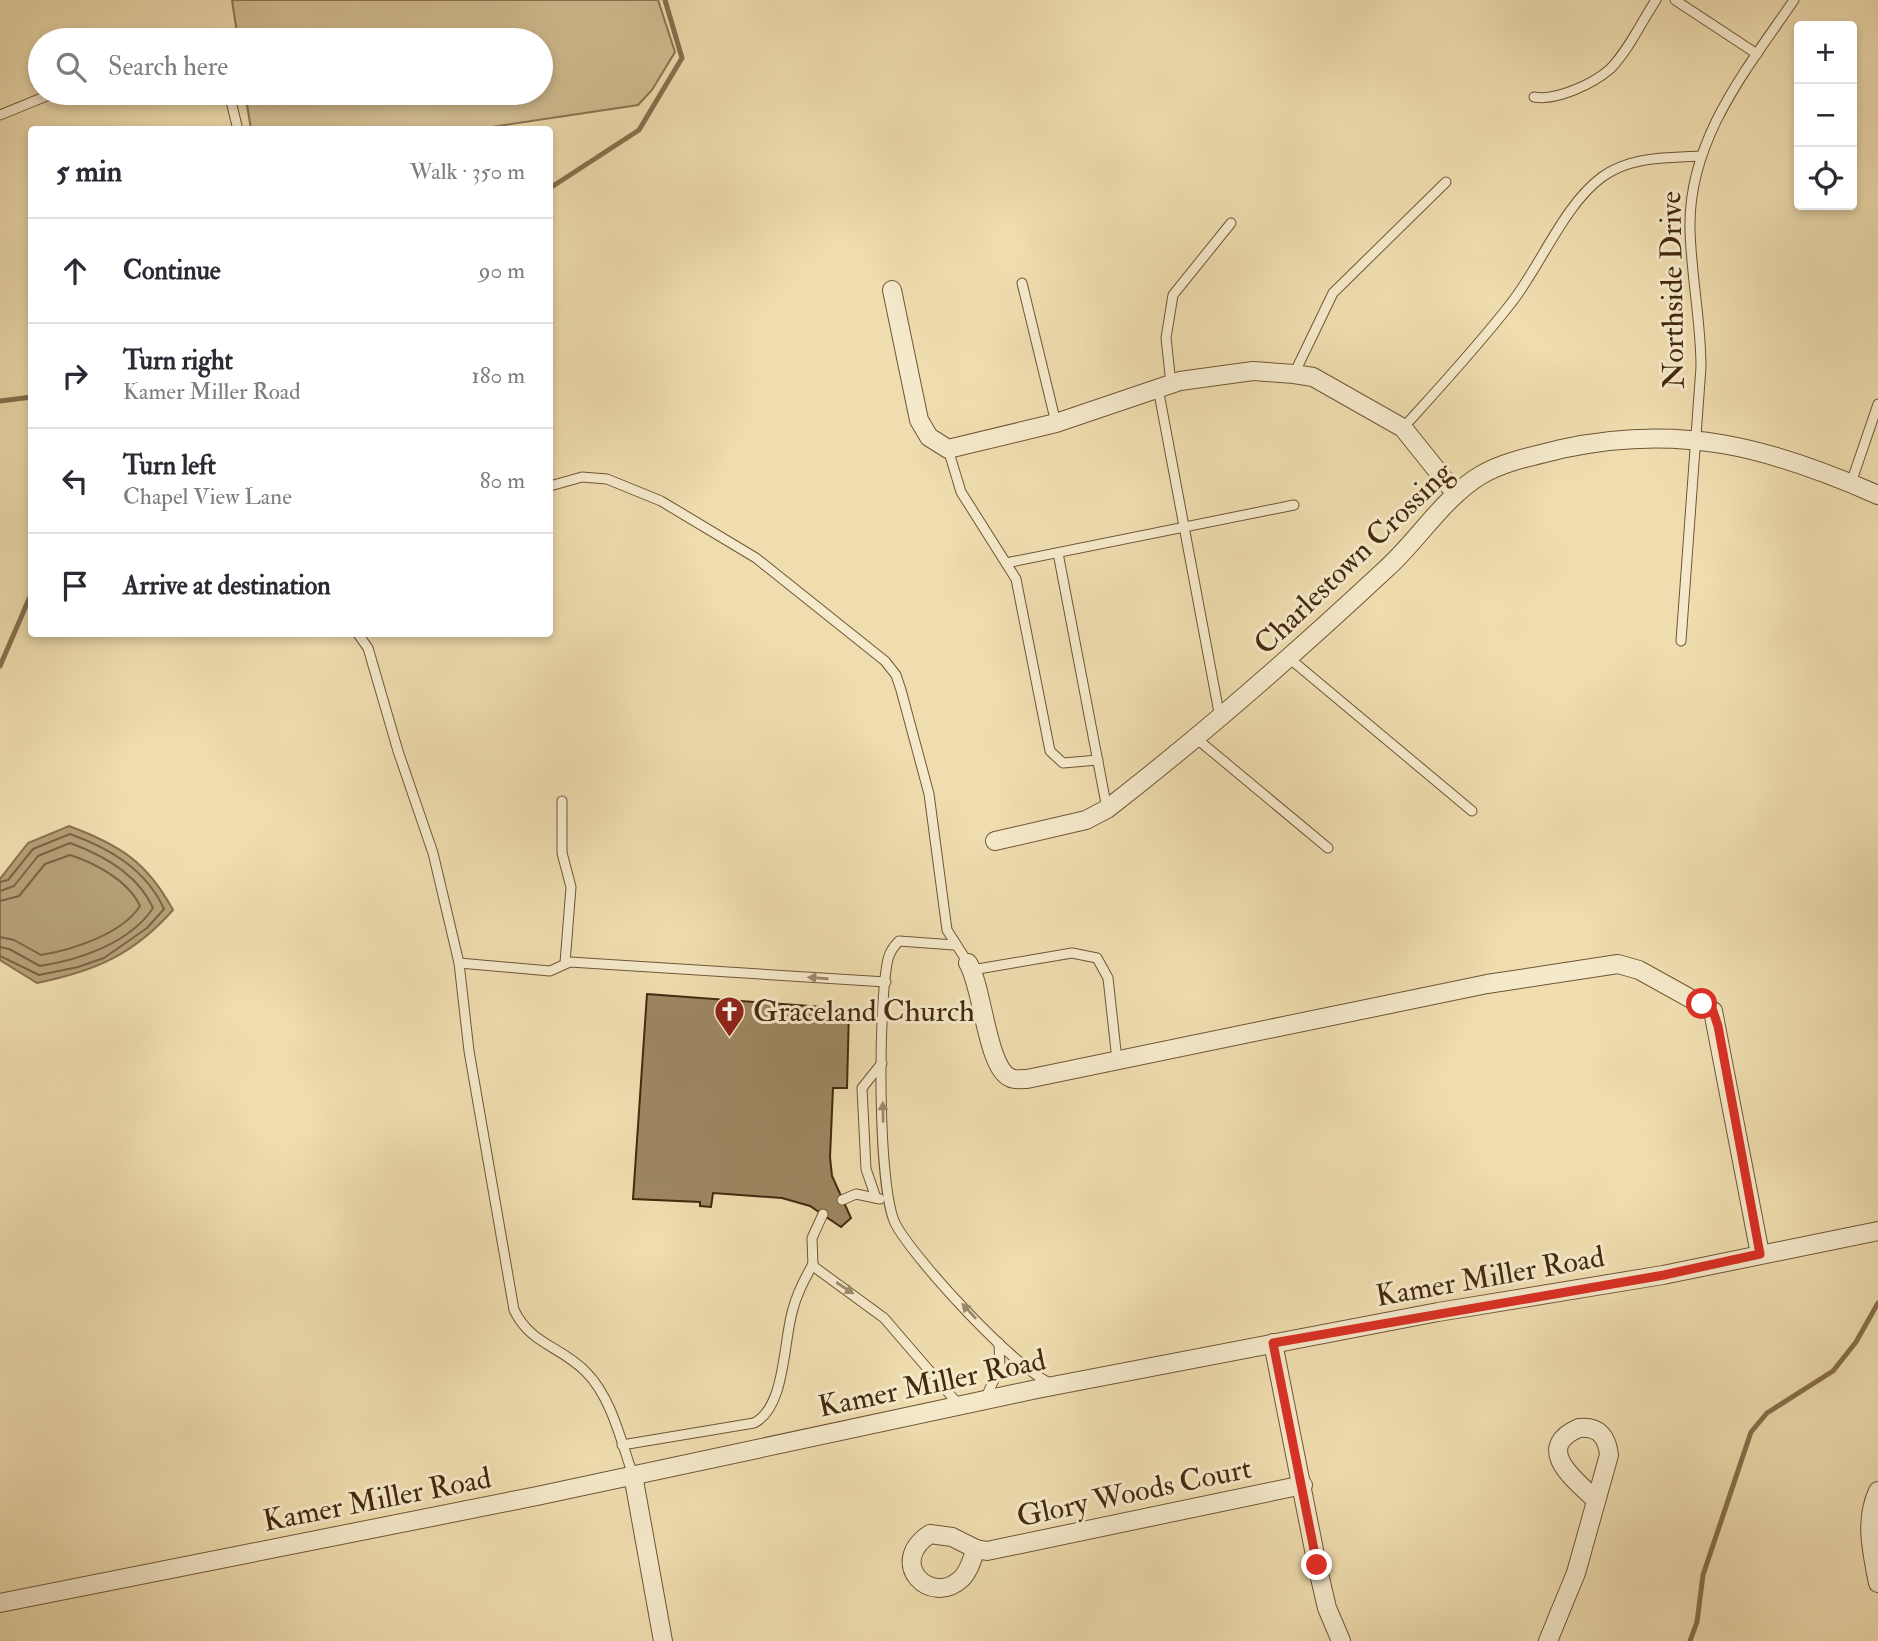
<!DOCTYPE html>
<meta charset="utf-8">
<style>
:root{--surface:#fff;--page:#f7f7f7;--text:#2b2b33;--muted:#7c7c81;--line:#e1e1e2}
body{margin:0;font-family:"IM FELL Double Pica",serif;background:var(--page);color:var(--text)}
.controls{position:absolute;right:21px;top:21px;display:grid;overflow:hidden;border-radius:7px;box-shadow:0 4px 10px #0003}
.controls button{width:63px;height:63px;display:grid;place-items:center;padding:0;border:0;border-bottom:2px solid var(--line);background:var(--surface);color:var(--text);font:35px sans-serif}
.stop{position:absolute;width:21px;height:21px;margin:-16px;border:5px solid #d93025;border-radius:50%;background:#fff}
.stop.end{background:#d93025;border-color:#fff;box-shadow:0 2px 7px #0008}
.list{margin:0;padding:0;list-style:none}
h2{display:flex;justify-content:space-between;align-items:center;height:91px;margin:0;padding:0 28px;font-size:30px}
h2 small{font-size:23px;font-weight:400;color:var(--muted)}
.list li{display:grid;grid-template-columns:46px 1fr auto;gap:21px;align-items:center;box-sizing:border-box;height:105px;padding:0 28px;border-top:2px solid var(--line)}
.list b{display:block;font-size:26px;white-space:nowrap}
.list p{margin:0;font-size:23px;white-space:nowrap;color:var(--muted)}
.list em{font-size:23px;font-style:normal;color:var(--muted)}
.icon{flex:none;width:38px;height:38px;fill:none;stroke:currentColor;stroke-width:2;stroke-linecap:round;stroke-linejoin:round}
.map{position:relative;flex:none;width:1878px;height:1641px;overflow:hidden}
.search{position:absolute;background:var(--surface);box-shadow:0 4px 10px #0003;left:28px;top:28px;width:525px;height:77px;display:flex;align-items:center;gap:18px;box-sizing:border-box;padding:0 24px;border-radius:38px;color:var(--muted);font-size:26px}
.panel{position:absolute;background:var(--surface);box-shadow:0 4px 10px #0003;left:28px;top:126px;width:525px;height:511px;border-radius:7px}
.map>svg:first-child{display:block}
.green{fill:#d2be93;stroke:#8b7450;stroke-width:2}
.water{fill:#b5a078;stroke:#88704d;stroke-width:2}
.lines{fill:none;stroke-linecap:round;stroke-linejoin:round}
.shore{stroke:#7c6442;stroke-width:2}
.stream{stroke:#88704d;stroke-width:5}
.building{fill:#9d8761;stroke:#44290d;stroke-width:2}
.service-casing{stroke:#6f5636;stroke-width:11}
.minor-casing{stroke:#6f5636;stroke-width:20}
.service{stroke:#f5e9cb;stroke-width:9}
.minor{stroke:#f5e9cb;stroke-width:18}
.oneway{fill:#9c896c}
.route{stroke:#d93025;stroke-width:9}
.labels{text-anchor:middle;stroke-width:6;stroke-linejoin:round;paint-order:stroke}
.street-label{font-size:30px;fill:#44290d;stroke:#f5e9cb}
.poi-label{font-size:30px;fill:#44290d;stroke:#f5e9cb;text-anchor:start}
</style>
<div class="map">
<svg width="1878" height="1641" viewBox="0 0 1878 1641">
<rect width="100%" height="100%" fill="#efddaf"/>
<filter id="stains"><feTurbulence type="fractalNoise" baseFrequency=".00286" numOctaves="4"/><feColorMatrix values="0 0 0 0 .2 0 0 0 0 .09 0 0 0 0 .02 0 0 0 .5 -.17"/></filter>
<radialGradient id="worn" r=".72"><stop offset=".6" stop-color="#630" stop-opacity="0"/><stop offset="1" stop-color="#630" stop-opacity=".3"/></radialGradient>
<!-- green -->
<polygon class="green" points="232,0 658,0 675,52 652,90 638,105 478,129 251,129 245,93 541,93 541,40 238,40"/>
<!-- water -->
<path class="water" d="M69 826C120 845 147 862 173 910 133 955 95 971 37 983L0 960V879L28 843Z"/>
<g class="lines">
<!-- shore -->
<g class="shore">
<path d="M0 882 8 880 33 849 70 834C109 848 146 869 164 909L147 928 104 958 78 967 39 975 0 956"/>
<path d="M0 891 14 886 38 856 70 843C103 855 138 874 153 908 130 943 79 960 40 966L9 949 0 947"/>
<path d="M0 901 19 896 45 864 70 855C95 863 129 881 140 906 122 934 72 950 41 955L14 940 0 937"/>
</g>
<!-- stream -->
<g class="stream">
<polyline points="550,188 639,130 682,58 665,0"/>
<polyline points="0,401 32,397"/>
<polyline points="0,666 32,592"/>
<polyline points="1690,1641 1697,1622 1703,1575 1751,1432 1767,1413 1833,1371 1856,1342 1878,1303"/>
</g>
</g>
<!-- building -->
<polygon class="building" points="647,994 849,1009 847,1088 833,1088 830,1157 832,1176 851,1218 841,1227 810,1206 782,1198 713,1193 711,1207 700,1206 700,1202 633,1199"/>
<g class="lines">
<defs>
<g id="service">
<polyline points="1675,0 1757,54"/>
<polyline points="229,93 238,130"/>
<path d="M1534 97C1556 101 1593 84 1610 69 1628 51 1642 21 1656 0"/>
<polyline points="0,115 54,93"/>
<polyline points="1022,283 1056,423"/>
<polyline points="1294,374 1333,293 1446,182"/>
<polyline points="1171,384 1166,338 1173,295 1231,223"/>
<polyline points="1158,388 1220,718"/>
<path d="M1403 428C1440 387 1478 346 1512 302 1541 265 1564 205 1602 177 1631 156 1667 158 1700 156"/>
<polyline points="948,449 961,492 1016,579 1050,751 1063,763 1098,760"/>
<polyline points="1851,483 1878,404"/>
<polyline points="550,486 582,477 607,479 661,501 756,558 885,661 896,675 901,690 929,794 947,930 968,963"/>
<polyline points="1058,553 1107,809"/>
<polyline points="1006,563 1294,505"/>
<path d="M358 634 368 648 398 751 433 853 459 963 469 1051 514 1310C531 1345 561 1346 586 1372 612 1398 621 1442 633 1475"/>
<path d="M1681 641 1701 367C1701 321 1691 275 1690 229 1688 140 1746 70 1794 0"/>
<polyline points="1289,658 1472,811"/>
<polyline points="1197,739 1328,848"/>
<polyline points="562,801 562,853 571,887 565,963"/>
<path d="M954 945 899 941C894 946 890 951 888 959 878 1002 877 1190 896 1225 917 1262 1014 1368 1052 1384"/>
<polyline points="459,963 550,971 570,962 886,982"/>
<polyline points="972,970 1072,953 1097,958 1108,978 1117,1060"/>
<polyline points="876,1198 866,1169 862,1088 882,1063"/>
<polyline points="842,1200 856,1194 880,1199"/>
<polyline points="823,1214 812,1238 813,1266 884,1318 959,1405"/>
<polyline points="985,1399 1000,1367 999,1343"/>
<path d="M622 1445 754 1423C786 1407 783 1341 793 1309 797 1293 805 1278 813 1264"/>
</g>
<g id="minor">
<polyline points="892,290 919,420 929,437 948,449 1056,423 1180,381 1253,371 1294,374 1313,377 1403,428 1456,494"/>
<path d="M995 841 1086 820 1107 809C1205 733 1297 652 1387 568 1419 539 1443 498 1481 475 1505 461 1534 456 1561 449 1680 423 1769 447 1878 495"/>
<path d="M968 963C983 987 987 1070 1011 1078 1015 1080 1023 1079 1027 1079L1487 984 1618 964 1639 970 1713 1011 1760 1254"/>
<polyline points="1273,1343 1317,1565 1327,1608 1341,1641"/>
<polyline points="633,1475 663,1641"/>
<path d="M1878 1491C1864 1521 1872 1552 1878 1583"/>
<path d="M930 1534 952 1537 976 1549C972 1559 969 1572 961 1579 931 1607 886 1563 930 1534Z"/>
<polyline points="976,1549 987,1551 1303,1485"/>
<polyline points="0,1603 537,1496 1037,1389 1438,1312 1663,1275 1878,1231"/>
<path d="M1548 1641 1576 1573 1609 1455C1607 1437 1599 1426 1579 1428 1532 1448 1576 1481 1596 1500"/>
</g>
</defs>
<!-- service casing -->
<use href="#service" class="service-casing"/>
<!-- minor casing -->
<use href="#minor" class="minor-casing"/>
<!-- service -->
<use href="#service" class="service"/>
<!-- minor -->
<use href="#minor" class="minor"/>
</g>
<!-- one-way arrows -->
<defs><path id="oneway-solid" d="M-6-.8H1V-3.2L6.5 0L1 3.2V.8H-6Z" transform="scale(1.75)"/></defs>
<g class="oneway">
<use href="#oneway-solid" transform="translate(818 978) rotate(-176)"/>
<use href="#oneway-solid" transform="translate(883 1112) rotate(-91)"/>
<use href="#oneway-solid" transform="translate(845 1288) rotate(33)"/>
<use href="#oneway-solid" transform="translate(969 1311) rotate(-133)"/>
</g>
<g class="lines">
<!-- route -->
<polyline class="route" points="1317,1565 1273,1343 1664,1275 1760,1254 1718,1026 1713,1011 1702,1004"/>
</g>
<!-- icons -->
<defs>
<symbol id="church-pin" viewBox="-11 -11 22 30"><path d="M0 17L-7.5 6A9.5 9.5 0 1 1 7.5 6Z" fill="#8f2418" stroke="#f5e9cb"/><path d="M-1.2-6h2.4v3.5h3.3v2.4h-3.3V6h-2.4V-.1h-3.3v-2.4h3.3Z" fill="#fff"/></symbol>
</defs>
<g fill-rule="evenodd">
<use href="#church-pin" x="712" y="994" width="35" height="47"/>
</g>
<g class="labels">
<!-- street labels -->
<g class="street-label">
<text transform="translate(1672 290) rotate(-91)" y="10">Northside Drive</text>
<text transform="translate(1353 558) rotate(-44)" y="10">Charlestown Crossing</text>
<text transform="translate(1490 1276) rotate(-10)" y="10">Kamer Miller Road</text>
<text transform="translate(932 1383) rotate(-12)" y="10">Kamer Miller Road</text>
<text transform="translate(1134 1492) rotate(-12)" y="10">Glory Woods Court</text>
<text transform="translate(377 1499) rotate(-11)" y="10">Kamer Miller Road</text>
</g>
<!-- poi labels -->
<g class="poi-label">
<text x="753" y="1021">Graceland Church</text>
</g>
</g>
<rect width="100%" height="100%" filter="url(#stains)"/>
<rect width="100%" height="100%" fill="url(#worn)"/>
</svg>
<div class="controls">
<button>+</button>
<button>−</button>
<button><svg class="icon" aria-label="locate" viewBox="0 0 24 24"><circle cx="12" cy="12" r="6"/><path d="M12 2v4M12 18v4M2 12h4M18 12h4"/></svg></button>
</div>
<div class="stop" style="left:1702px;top:1004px"></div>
<div class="stop end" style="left:1317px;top:1565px"></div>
<div class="search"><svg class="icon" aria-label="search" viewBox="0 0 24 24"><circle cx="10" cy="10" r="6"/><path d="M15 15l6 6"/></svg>Search here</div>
<section class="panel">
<h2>5 min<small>Walk · 350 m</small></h2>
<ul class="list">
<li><svg class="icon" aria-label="ahead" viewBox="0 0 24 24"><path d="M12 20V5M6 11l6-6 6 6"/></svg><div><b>Continue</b></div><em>90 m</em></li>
<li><svg class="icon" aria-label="right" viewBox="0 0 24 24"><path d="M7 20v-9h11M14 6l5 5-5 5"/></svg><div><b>Turn right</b><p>Kamer Miller Road</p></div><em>180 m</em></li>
<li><svg class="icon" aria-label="left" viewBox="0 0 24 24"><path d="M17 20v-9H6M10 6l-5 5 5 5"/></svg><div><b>Turn left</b><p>Chapel View Lane</p></div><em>80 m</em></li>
<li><svg class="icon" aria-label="arrive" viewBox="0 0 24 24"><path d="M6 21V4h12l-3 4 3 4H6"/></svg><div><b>Arrive at destination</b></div></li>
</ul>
</section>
</div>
